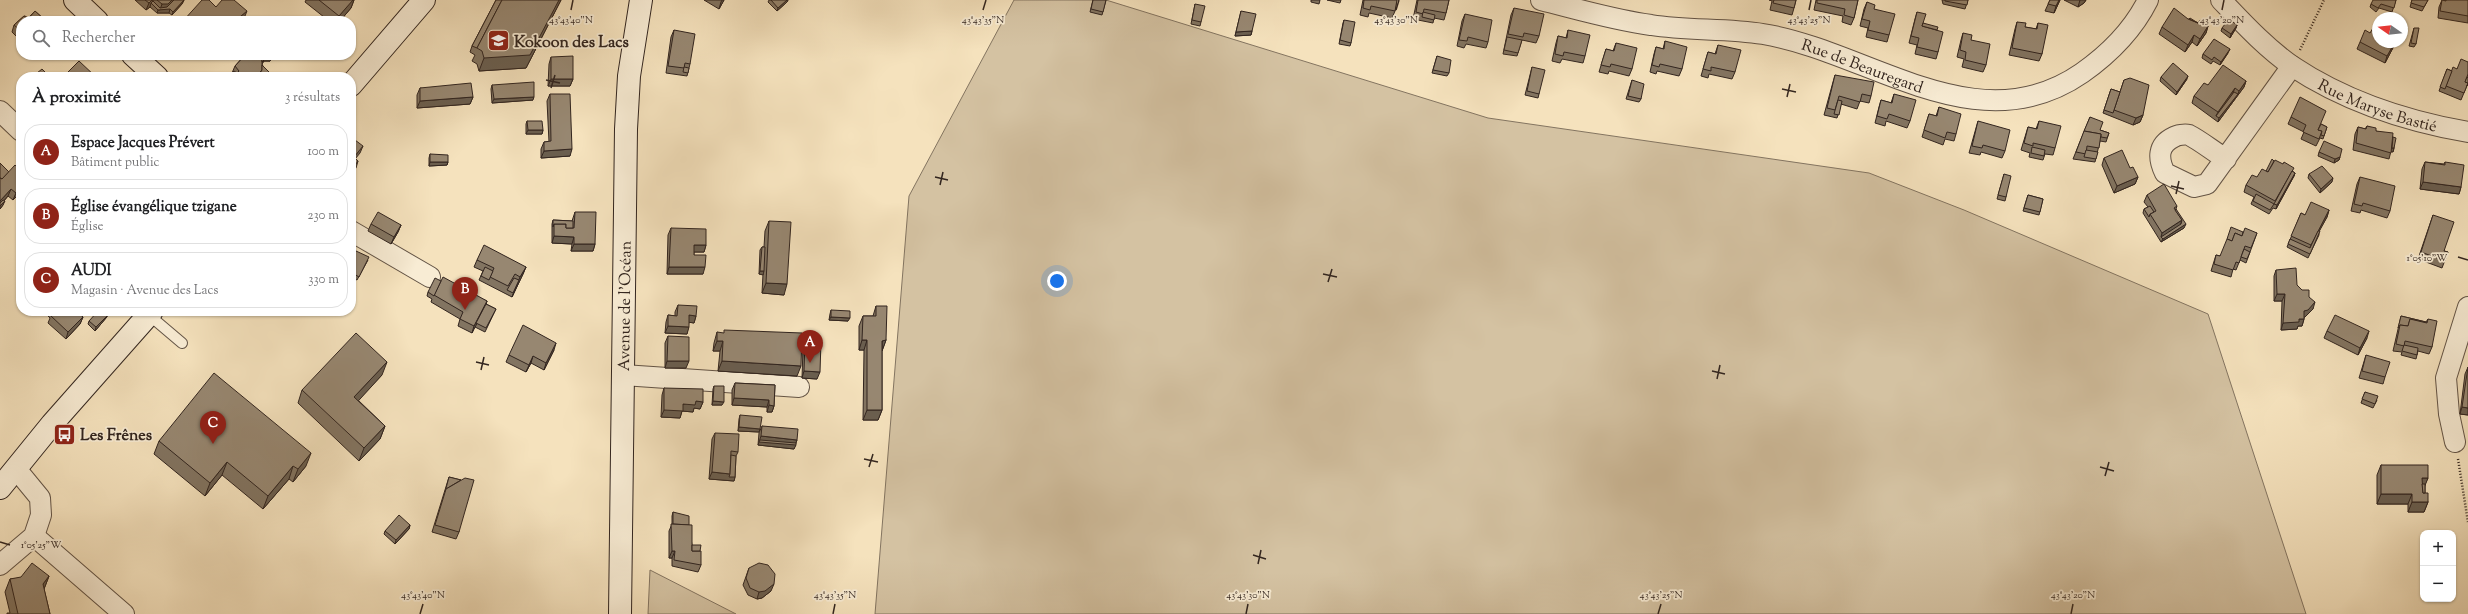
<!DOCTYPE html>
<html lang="fr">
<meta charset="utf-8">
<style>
:root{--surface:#fff;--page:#f6f6f6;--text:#202124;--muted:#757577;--line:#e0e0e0;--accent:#8f2418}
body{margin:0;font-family:"Sorts Mill Goudy",serif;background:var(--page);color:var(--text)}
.controls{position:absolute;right:12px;bottom:12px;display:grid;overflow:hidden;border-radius:8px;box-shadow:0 1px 3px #0004}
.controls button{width:36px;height:36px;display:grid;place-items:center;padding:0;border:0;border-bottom:1px solid var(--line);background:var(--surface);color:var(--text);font:20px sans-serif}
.compass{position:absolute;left:2372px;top:12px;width:36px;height:36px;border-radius:50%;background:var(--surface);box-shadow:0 1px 3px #0004;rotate:284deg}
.you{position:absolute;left:1057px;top:281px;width:14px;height:14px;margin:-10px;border:3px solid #fff;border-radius:50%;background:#1a73e8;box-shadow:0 0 0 6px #1a73e833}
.badge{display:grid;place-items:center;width:26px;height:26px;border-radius:50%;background:var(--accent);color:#fff;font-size:13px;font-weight:700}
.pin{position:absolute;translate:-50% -33px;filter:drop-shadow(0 1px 2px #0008)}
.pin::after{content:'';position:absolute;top:21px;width:14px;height:12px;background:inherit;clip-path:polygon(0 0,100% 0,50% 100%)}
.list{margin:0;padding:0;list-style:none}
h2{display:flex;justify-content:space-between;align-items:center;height:52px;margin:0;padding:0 16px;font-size:17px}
h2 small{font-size:13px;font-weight:400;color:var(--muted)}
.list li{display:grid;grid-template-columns:26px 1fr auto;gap:12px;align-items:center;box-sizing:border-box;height:56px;margin:0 8px 8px;padding:0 8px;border:1px solid var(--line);border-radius:16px}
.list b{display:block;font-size:15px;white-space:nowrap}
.list p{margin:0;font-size:13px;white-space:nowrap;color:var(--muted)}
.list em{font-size:13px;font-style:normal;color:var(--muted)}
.icon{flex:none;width:22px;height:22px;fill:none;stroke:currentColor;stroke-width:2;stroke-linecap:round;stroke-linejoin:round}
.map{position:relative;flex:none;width:2468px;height:614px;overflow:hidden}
.search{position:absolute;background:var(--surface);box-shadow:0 1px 3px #0004;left:16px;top:16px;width:340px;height:44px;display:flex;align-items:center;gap:10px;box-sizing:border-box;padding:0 14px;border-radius:16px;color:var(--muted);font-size:15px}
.panel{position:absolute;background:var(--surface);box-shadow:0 1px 3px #0004;left:16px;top:72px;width:340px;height:244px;border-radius:16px}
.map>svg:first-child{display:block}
.green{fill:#d4c2a2;stroke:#837460}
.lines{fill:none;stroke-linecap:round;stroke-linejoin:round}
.lane-casing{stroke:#635446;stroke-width:12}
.street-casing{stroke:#635446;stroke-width:22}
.secondary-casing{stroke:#32251f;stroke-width:24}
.path{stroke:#32251f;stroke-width:2.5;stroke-dasharray:1 2;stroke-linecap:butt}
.lane{stroke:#f8ecd4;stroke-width:10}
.street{stroke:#f8ecd4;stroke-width:20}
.secondary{stroke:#f8ecd4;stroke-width:22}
.wall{fill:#827461;stroke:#32251f}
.shaded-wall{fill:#6a5e4f;stroke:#32251f}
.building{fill:#978771;stroke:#32251f}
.ticks{fill:none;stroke:#32251f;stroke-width:1.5}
.labels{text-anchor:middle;stroke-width:3.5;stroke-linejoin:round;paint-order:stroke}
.poi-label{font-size:16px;font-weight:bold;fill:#32251f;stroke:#f8ecd4;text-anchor:start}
.street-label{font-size:16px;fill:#32251f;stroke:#f8ecd4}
.ticks-label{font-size:10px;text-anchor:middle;fill:#32251f;stroke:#f8ecd4;stroke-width:3.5;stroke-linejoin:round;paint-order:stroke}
</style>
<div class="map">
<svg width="2468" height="614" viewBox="0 0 2468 614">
<rect width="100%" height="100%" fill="#f5e2bd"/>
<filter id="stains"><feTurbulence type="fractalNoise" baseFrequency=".005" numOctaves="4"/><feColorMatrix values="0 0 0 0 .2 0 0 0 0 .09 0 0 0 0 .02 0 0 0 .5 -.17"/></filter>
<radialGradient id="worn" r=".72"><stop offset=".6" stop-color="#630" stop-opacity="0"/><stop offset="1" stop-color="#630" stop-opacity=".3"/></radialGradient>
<!-- green -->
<g class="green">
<polygon points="1014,0 1106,0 1488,118 1869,173 1964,210 2208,314 2306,614 875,614 909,196"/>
<polygon points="650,570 736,614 648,614"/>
</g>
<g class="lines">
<defs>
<polyline id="lane" points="149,315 182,343"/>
<g id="street">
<path id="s1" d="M1541 0C1577 9 1614 20 1651 25 1688 31 1726 28 1763 34 1869 51 1977 146 2082 73 2109 54 2133 30 2148 0"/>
<path id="s2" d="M2221 0C2243 23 2266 48 2292 66 2346 102 2405 121 2468 132"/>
<polyline points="0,111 21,131"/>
<path d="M2226 159C2214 152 2201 141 2189 135 2185 134 2177 135 2174 137 2157 145 2158 159 2165 173L2194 187 2207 184 2292 66"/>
<polyline points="351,231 430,277"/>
<polyline points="623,375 799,387"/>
<polyline points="2455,442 2449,414 2446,378 2468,307"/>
<polyline points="34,536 124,614"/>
<polyline points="0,565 34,536 41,515 40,498 17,470"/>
</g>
<g id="secondary">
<polyline points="75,0 97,21"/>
<polyline points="133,55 157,77"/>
<polyline points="351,85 424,0"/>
<polyline points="0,488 52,424 152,311"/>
<path id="s3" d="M620 614 626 129 629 76 641 0"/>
</g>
</defs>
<!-- lane casing -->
<use href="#lane" class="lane-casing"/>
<!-- street casing -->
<use href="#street" class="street-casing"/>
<!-- secondary casing -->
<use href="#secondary" class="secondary-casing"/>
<!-- path -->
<g class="path">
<polyline points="2300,50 2324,0"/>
<polyline points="2458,459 2468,522"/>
</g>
<!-- lane -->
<use href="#lane" class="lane"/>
<!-- street -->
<use href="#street" class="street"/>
<!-- secondary -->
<use href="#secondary" class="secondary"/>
</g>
<!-- wall -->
<g class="wall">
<polygon points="135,0 184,0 182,4 172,15 169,13 157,13 150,7 146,10"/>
<polygon points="306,0 354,0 351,8 340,21 329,21 305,2"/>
<polygon points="496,0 561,0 526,68 479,71 477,64 472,61 475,55 470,52 472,46"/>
<polygon points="704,0 724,0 719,9"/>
<polygon points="769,0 788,0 787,2 777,11 768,2"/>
<polygon points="1093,0 1106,0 1102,15 1090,12"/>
<polygon points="1311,0 1320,0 1319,4 1311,2"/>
<polygon points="1327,0 1341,0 1340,3"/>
<polygon points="1363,0 1397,0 1395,11 1392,18 1369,13 1368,17 1360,15"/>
<polygon points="1417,0 1449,0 1446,13 1444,20 1434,18 1433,23 1413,19"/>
<polygon points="1769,0 1796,0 1794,8 1792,15 1770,10 1772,1"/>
<polygon points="1816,0 1858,0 1854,18 1851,25 1842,22 1843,16 1814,10"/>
<polygon points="1942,0 1968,0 1965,9 1943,4"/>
<polygon points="2050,0 2060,0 2054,13 2045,11"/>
<polygon points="2064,0 2086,0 2084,3 2078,7"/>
<polygon points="2396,0 2392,12 2379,8 2376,12 2370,7 2371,4"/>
<polygon points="2412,0 2428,0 2422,11 2410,7"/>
<polygon points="2442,0 2468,0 2468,23 2438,18 2439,7"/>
<polygon points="1867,2 1874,9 1889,35 1887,42 1866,37 1868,28 1860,26 1864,9"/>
<polygon points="1195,4 1201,22 1200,26 1191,24"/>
<polygon points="1514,8 1539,36 1536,43 1522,40 1517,56 1503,54 1511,15"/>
<polygon points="35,11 46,21 21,21 21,41 12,32 14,25 24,16 25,16 28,18"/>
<polygon points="1241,11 1252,31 1251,35 1235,36"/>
<polygon points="1917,12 1923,23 1937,30 1938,52 1936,59 1915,54 1917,45 1909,43 1915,19"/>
<polygon points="1465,14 1488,42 1486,48 1466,44 1464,48 1457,46 1462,21"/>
<polygon points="2189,19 2198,23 2208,26 2206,33 2197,46 2192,42 2185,52 2159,34 2162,27"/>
<polygon points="1344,20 1351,43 1350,46 1339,44 1343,23"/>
<polygon points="2017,22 2025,27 2036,29 2038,23 2042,54 2039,61 2009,55 2015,29"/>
<polygon points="2237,25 2236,28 2230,38 2221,31 2222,28"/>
<polygon points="2414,28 2416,44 2414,47 2409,46"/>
<polygon points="674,30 690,64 687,76 666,73 671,37"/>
<polygon points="1568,30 1585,56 1583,63 1562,59 1560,63 1552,61 1556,43 1558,36 1566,38"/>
<polygon points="1963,33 1971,40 1986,65 1983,72 1962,67 1964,59 1957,57 1961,40"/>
<polygon points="2370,33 2396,42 2385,63 2357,49 2360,42"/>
<polygon points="1665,41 1682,69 1679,76 1657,71 1656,74 1650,72 1654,54 1656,47 1663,49"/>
<polygon points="1616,43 1632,69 1629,76 1609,71 1608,74 1599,72 1606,49 1613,51"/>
<polygon points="1718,45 1735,72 1732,79 1709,74 1708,78 1701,76 1708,52 1715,54"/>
<polygon points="2228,53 2220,65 2213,61 2211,64 2202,58 2203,54"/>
<polygon points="36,55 43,55 40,58"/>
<polygon points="245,55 270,61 264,61 262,64 267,75 266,77 229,77 232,73 235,66"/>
<polygon points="1437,56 1449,73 1447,76 1432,73"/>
<polygon points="551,57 573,79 570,86 548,86 549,64"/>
<polygon points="2468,62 2468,83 2461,100 2439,91 2447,69 2452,71 2457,69"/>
<polygon points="1532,67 1539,94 1538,98 1525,95"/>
<polygon points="1835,75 1871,96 1869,103 1860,101 1857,109 1841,104 1837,118 1824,115 1833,82"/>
<polygon points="2161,77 2187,79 2176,95 2160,81"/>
<polygon points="1632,80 1641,99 1639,102 1626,99"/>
<polygon points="2124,80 2143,115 2140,122 2133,125 2103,113 2111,89 2120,92"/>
<polygon points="2246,81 2244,87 2218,122 2192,103 2194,96 2208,85"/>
<polygon points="492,85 533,100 492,103 491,89"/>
<polygon points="420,88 473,97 470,104 417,108 417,95"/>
<polygon points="550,94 570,156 541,158 541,149 544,142 549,142 547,101"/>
<polygon points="1894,94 1910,121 1907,128 1886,121 1885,126 1875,123 1879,107 1881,100 1891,103"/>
<polygon points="1939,107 1956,134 1954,141 1945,139 1943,145 1922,137 1929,114 1936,116"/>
<polygon points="2090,117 2100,130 2109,133 2106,142 2100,141 2095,162 2073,159"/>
<polygon points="2291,117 2321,124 2327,127 2323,139 2320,138 2316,146 2301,139 2304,132 2288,124"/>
<polygon points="527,121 543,130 542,134 526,134 526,124"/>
<polygon points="1978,121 2005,151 2002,158 1981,152 1980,155 1969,153 1976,128"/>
<polygon points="2039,121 2055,148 2053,155 2045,154 2043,160 2029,157 2030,153 2021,150 2028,127 2036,129"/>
<polygon points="2367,126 2376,131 2393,137 2394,148 2393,152 2391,151 2389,159 2353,150 2355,134 2358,127 2365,129"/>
<polygon points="2319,152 2340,157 2339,160 2334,163 2318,156"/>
<polygon points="430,154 448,162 447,165 429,166 429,158"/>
<polygon points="2104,158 2138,177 2135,184 2114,193 2102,165"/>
<polygon points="2425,162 2444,164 2445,162 2461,187 2459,194 2420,189 2422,169"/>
<polygon points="0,163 21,192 13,200 8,196 4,201 3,205 0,209"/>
<polygon points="2266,171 2292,171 2295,173 2294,176 2276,209 2273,208 2269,214 2251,204 2254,197 2244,192 2246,185"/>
<polygon points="2004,174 2006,197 2005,201 1997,199"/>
<polygon points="2309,174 2332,182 2320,193 2308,178"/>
<polygon points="2360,177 2390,211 2387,218 2361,210 2360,213 2351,211 2357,184"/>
<polygon points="2028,195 2043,199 2039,215 2023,211"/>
<polygon points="2147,195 2177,206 2176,209 2184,228 2161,242 2143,213 2144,209 2148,207 2144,202"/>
<polygon points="2329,210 2327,217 2319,231 2319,235 2308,258 2287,247 2301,213 2305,215"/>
<polygon points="575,212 595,244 593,251 571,251 572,244 552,243 552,224 553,220 572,221"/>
<polygon points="2433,215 2444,251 2448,252 2442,268 2418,259"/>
<polygon points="769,221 784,295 762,293 763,274 759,274 760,250 762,247 764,247 765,231"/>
<polygon points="371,224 401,225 398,232 391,244 368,231"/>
<polygon points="671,228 706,245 704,252 694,252 694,255 703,274 667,274 668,235"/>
<polygon points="2243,232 2257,233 2246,263 2240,260 2236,270 2233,269 2231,277 2211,271 2216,255 2220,256"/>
<polygon points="368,260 357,280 351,277 351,261"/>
<polygon points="477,260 526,267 523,274 512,297 479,280 483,271 474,267"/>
<polygon points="2276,270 2309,297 2313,309 2305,317 2304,317 2304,319 2302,326 2298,326 2297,329 2281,330 2282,301 2274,301 2274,276"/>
<polygon points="441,281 487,301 486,304 496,309 485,332 475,327 475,326 472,333 458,326 460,319 431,302 432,299 427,296 428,292"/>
<polygon points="678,305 696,316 694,323 689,322 687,334 665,333 666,322 668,315 675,316 675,312"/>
<polygon points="876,306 886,340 882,351 882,410 878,420 863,420 864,350 859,350 859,326 863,316 873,316"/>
<polygon points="831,310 848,321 829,320 830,314"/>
<polygon points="43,311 76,311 83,317 80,324 66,339 48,323 50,318"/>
<polygon points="108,315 106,318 95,331 88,324 89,321"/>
<polygon points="2401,316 2426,322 2428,319 2432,347 2429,354 2418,351 2416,359 2401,355 2402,352 2393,351"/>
<polygon points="2327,331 2367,338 2358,355 2324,338"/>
<polygon points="717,332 797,376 718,371 720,351 713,351 714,343"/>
<polygon points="668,336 686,368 665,368 665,343"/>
<polygon points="805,341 817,379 802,378 803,348"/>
<polygon points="554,350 544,370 531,363 526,372 506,362 509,355"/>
<polygon points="2366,355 2385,377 2383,384 2359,378"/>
<polygon points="2468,367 2468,415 2460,414 2465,374"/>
<polygon points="382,375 358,400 385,426 380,439 359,461 298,403 302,390"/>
<polygon points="735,383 775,385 774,406 772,412 767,412 767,407 732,405 732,390"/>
<polygon points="714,386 722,405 712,405 713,389"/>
<polygon points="664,388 703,402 700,409 694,408 693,412 682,411 680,418 661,417 662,395"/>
<polygon points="2365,392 2377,400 2373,408 2361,403"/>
<polygon points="740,415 760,429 759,432 738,431 739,419"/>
<polygon points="762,426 797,440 794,449 758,445 759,433"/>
<polygon points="715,433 738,452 736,456 735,477 734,481 709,479 712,439"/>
<polygon points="159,441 306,466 293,482 289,479 263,509 222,475 205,496 154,454"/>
<polygon points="2381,465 2428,478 2425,484 2425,493 2428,502 2424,512 2408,512 2408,504 2377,504 2377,475"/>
<polygon points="449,477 461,480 459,532 456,539 432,532"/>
<polygon points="673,512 689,525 692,545 701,565 698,572 672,566 672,558 669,558 669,531 672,524 672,516"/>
<polygon points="410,525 409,529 395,544 384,534 385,531"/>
<polygon points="749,568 771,591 762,598 757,599 748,595 743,585"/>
<polygon points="49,576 44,589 50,614 7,614 7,613 10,613 5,592 10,579"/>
</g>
<!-- shaded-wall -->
<g class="shaded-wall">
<polygon points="152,0 153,0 152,4 151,3 150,7 146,10 149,3"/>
<polygon points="172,0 176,0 170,9 169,13 157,13 158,10 160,10 162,4"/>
<polygon points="184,0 182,4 172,15 173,12"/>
<polygon points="351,0 354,0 351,8 340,21 338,21 339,16"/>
<polygon points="559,0 561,0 526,68 479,71 484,58"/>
<polygon points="722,0 724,0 719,9 721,2"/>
<polygon points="787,0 788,0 787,2 777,11 778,8"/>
<polygon points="2059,0 2060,0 2054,13 2056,6"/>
<polygon points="2080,0 2086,0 2084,3 2078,7"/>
<polygon points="247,11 243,21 235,21"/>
<polygon points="2237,25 2236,28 2230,38 2231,34"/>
<polygon points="2208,26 2206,33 2197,46 2200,39"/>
<polygon points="1252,31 1251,35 1235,36 1236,32"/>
<polygon points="2194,35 2192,42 2185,52 2188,45"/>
<polygon points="2395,42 2396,42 2385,63 2387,56"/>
<polygon points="2230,49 2228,53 2220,65 2221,62"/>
<polygon points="274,55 276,55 270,61 264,61 260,66 260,64 266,58"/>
<polygon points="262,70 259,77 255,77"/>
<polygon points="269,72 267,75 266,77 264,77"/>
<polygon points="2188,76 2187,79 2176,95 2177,92"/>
<polygon points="551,79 573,79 570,86 548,86"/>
<polygon points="2246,81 2244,87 2218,122 2219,118 2238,94 2239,91"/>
<polygon points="2235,88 2232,95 2216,116 2218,112"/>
<polygon points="473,97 470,104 417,108 420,101"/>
<polygon points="534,97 533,100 492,103 494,99"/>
<polygon points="2143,115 2140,122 2133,125 2136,118"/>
<polygon points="528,130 543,130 542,134 526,134"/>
<polygon points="363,146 360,153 351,164 354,157"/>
<polygon points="2390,148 2394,148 2393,152 2389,151"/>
<polygon points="572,149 570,156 541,158 544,151"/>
<polygon points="2340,157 2339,160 2334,163 2335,159"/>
<polygon points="358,161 356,168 351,174 351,171"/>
<polygon points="430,162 448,162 447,165 429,166"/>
<polygon points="2295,173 2294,176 2276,209 2277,205"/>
<polygon points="2138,177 2135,184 2114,193 2117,186"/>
<polygon points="2333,178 2332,182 2320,193 2321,189"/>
<polygon points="2423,182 2461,187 2459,194 2420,189"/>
<polygon points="21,187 21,192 13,200 16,193"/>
<polygon points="11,189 8,196 0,205 0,201"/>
<polygon points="5,201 3,205 0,209 0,206"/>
<polygon points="2329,210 2327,217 2308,252 2311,245"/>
<polygon points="2182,220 2180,227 2161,237 2162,233"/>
<polygon points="2186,224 2184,228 2161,242 2163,239"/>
<polygon points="401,225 398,232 391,244 394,237"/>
<polygon points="554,236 574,237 572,244 552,243"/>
<polygon points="574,244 595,244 593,251 571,251"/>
<polygon points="694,245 706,245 704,252 692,252"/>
<polygon points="526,267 523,274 512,297 520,277"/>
<polygon points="669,267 705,267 703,274 667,274"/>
<polygon points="760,271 764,271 763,275 759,274"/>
<polygon points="766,283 787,284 784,295 762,293"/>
<polygon points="2277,294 2285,294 2282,301 2274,301"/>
<polygon points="487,301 485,308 472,333 474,326"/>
<polygon points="2315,302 2313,309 2305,317 2301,318 2304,311"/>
<polygon points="108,315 106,318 95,331 96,327"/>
<polygon points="689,315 696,316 694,323 687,322"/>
<polygon points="83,317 80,324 66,339 68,332"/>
<polygon points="831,317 850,318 848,321 829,320"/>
<polygon points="2299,319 2304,319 2302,326 2298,326 2297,329 2281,330 2283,323"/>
<polygon points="668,326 689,327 687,334 665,333"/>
<polygon points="2369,331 2367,338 2358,355 2360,348"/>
<polygon points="862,340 867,340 864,350 859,350"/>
<polygon points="886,340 882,351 882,341"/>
<polygon points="717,341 723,341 720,351 713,351"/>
<polygon points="556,343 554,350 544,370 546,363"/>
<polygon points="533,356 531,363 526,372 529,365"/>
<polygon points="667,361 689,361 686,368 665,368"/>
<polygon points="722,361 801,366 797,376 718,371"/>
<polygon points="387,362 382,375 350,410 354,397"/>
<polygon points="804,371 820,372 817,379 802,378"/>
<polygon points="734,398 769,400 767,407 732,405"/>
<polygon points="696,401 703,402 700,409 694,408 693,412 682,411 680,418 661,417 664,410"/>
<polygon points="713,401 724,402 722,405 712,405"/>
<polygon points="769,405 774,406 772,412 767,412"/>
<polygon points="2462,407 2468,408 2468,415 2460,414"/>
<polygon points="867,410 882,410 878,420 863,420"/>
<polygon points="385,426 380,439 359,461 364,448"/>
<polygon points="739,427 760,429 759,432 738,431"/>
<polygon points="761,436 797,440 795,445 796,445 794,449 758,445"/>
<polygon points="311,453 306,466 293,482 298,469"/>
<polygon points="227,462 222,475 205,496 210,483"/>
<polygon points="293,466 289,479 263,509 268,496"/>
<polygon points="712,472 730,474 735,477 734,481 709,479"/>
<polygon points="2422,478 2428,478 2424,488 2420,484"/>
<polygon points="2381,494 2412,494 2408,504 2377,504"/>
<polygon points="2412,502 2428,502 2424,512 2408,512"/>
<polygon points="410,525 409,529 395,544 396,540"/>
<polygon points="672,551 675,551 672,558 669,558"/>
<polygon points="49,576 44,589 38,597 43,584"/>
<polygon points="774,584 771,591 762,598 757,599 759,592"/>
</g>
<!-- building -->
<g class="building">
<polygon points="145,0 152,0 149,3"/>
<polygon points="157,0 172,0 168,4 162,4"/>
<polygon points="174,0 184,0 173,12 170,9 158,10 151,3 153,1 160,8 167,7"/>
<polygon points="202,0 209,0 216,7 222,0 234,0 247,11 235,21 229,21 226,19 224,21 183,21"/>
<polygon points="319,0 353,0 339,16"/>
<polygon points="496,0 502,0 477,48 472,46"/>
<polygon points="502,0 559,0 530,55 484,58 482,51 477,48"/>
<polygon points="771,0 787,0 778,8"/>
<polygon points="1093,0 1106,0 1103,12 1091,9"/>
<polygon points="1364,0 1397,0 1395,11 1371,6 1370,10 1363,8"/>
<polygon points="1418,0 1449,0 1446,13 1424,9 1423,14 1416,12"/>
<polygon points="1774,0 1796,0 1794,8 1773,3"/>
<polygon points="1817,0 1858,0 1854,18 1844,15 1845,9 1817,3"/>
<polygon points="1945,0 1968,0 1967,5 1945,1"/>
<polygon points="2050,0 2059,0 2056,6 2048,4"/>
<polygon points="2373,0 2396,0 2394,8 2381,4 2378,8 2371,4"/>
<polygon points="2412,0 2428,0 2424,7 2411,3"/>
<polygon points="2442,0 2446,1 2446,0 2468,0 2468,16 2440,11"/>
<polygon points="1867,2 1875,5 1874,9 1895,14 1889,35 1868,30 1870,21 1862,19"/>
<polygon points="1195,4 1205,6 1201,22 1192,20"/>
<polygon points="1514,8 1544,14 1539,36 1524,33 1523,37 1508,34"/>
<polygon points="2174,8 2188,19 2198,23 2200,20 2208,26 2200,39 2194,35 2188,45 2162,27"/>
<polygon points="35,11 46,21 21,21 21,31 14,25 24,16 28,19"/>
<polygon points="1241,11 1256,14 1252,31 1236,32"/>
<polygon points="1423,12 1435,15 1434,20 1422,17"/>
<polygon points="1917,12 1926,14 1922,26 1943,32 1938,52 1917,47 1919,38 1911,36"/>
<polygon points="1465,14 1492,20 1488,42 1468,37 1467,41 1459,40"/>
<polygon points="2383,14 2393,18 2381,18"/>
<polygon points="2190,18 2198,23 2189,19"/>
<polygon points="2229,19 2237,25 2231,34 2222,28"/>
<polygon points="1344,20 1355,22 1351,43 1340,40"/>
<polygon points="2017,22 2026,23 2025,27 2037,29 2038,23 2048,25 2042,54 2012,48"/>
<polygon points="1923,23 1938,27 1937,30 1922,26"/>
<polygon points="2378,24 2378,42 2395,42 2387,56 2360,42 2365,30 2370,33 2373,28 2376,29"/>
<polygon points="2414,28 2419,28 2416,44 2411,43"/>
<polygon points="674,30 695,34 690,64 685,63 684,68 668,66"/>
<polygon points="1568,30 1590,35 1585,56 1564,52 1563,56 1555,54 1558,36 1567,38"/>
<polygon points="1963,33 1972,35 1971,40 1990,44 1986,65 1965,60 1966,52 1960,50"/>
<polygon points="1507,37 1522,40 1518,53 1504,50"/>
<polygon points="2214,39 2230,49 2221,62 2214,57 2212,60 2203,54"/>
<polygon points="1665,41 1687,47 1682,69 1660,64 1659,67 1652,65 1656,47 1664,49"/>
<polygon points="1616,43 1637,48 1632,69 1611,64 1610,67 1601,65 1606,49 1614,51"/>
<polygon points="1718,45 1741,50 1735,72 1711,67 1711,71 1703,69 1708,52 1716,54"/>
<polygon points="245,55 256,55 262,60 262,70 255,77 233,77 239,71 235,66"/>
<polygon points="256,55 274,55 271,58 266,58 262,62 262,60"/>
<polygon points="573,56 573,79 551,79 551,57"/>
<polygon points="1437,56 1451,60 1449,73 1433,70"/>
<polygon points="2461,59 2468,62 2468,74 2465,82 2468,83 2464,93 2446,86 2453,67 2457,69"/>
<polygon points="79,61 96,77 67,77 65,75"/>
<polygon points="2173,63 2188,76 2177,92 2161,77"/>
<polygon points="262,65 269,72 264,77 257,77 260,73 262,70"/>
<polygon points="2223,65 2246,81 2239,91 2235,88 2218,112 2194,96 2204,83 2208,85"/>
<polygon points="684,67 689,68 688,73 683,72"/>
<polygon points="1532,67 1545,70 1539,94 1527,91"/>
<polygon points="42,69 47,74 44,77 32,77"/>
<polygon points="2447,69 2452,71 2445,89 2440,87"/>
<polygon points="234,71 237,73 233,77 230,77 229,76"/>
<polygon points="1835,75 1874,82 1871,96 1862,94 1860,102 1839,96 1835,110 1827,108"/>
<polygon points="2467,77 2468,78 2468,83 2467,86 2468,83 2465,82"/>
<polygon points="2130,78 2149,85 2143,115 2136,118 2114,110 2124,80"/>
<polygon points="1632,80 1644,84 1641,99 1628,96"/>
<polygon points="534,82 534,97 494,99 492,85"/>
<polygon points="471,83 473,97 420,101 420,88"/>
<polygon points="2111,89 2120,92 2113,113 2104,110"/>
<polygon points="2234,92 2238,94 2219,118 2216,116"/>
<polygon points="550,94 570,94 572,149 544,151 544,142 551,141"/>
<polygon points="1894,94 1916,100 1910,121 1889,114 1887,119 1877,116 1881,100 1892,103"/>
<polygon points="2300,97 2326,111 2318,130 2322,131 2319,139 2303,132 2306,125 2291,117"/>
<polygon points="1838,100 1842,101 1839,115 1834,114"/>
<polygon points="1939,107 1961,114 1956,134 1947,132 1945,138 1924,130 1929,114 1937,116"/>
<polygon points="2090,117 2103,122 2100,130 2109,133 2107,138 2101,137 2101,134 2084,131"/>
<polygon points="527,121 542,121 543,130 528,130"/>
<polygon points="1978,121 2010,130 2005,151 1983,145 1982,148 1972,146"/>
<polygon points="2039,121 2061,126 2055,148 2033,143 2033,146 2024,143 2028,127 2037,129"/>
<polygon points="2321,124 2327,127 2324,136 2321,135 2322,131 2318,130"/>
<polygon points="2367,126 2376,128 2376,131 2393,133 2391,153 2356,143 2358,127 2366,129"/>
<polygon points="2084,131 2101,134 2099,148 2087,146 2086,154 2076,152"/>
<polygon points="351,137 363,146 354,157 358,161 351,171"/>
<polygon points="2393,137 2396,138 2394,148 2392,148"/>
<polygon points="2324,141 2342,149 2340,157 2335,159 2319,152"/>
<polygon points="2032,147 2045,150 2044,156 2031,153"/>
<polygon points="2086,150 2098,152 2096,159 2084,157"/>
<polygon points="2122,150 2130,168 2133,167 2138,177 2117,186 2104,158"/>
<polygon points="430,154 448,155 448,162 430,162"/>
<polygon points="2272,159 2274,161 2268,172 2266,171"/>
<polygon points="2275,160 2283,164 2284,162 2294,168 2275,201 2246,185 2252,175 2257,177 2262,169 2268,172"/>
<polygon points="2425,162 2445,165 2445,162 2464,165 2461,187 2423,182"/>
<polygon points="0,163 9,172 2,179 0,178"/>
<polygon points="15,165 21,171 21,187 16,193 11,189 0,201 0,178 2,179"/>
<polygon points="2322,166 2333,178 2321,189 2309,174"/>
<polygon points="2292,171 2295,173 2277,205 2274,204"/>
<polygon points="2004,174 2011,176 2006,197 1998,195"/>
<polygon points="2360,177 2395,186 2390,211 2363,203 2362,206 2354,204"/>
<polygon points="2164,184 2177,206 2174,208 2182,220 2162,233 2150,214 2156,211 2147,195"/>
<polygon points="2256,194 2274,204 2270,210 2253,201"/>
<polygon points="2028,195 2043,199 2040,212 2024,208"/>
<polygon points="3,200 5,201 0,206 0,203"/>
<polygon points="2311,202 2329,210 2311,245 2291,236 2301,213 2305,215"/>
<polygon points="2150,206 2154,212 2150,214 2149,217 2144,209"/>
<polygon points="2176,209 2186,224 2163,239 2161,237 2181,224 2182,220 2175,210"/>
<polygon points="378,212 401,225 394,237 371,224"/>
<polygon points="575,212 596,212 595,244 574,244 574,237 554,236 554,224 566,224 566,228 574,228"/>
<polygon points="2433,215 2454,222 2444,251 2448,252 2445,261 2421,252"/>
<polygon points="553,220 573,221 573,228 566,228 566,224 554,224 553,227"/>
<polygon points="769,221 791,222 787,284 766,283"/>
<polygon points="2231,227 2243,232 2242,236 2235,233 2232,241 2227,239"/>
<polygon points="671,228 706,229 706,245 694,245 694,255 706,255 705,267 669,267"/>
<polygon points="2245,228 2257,233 2251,248 2245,246 2239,263 2236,262 2233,270 2214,264 2216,255 2220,256 2227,239 2232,241 2235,233 2242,236"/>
<polygon points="2318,231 2320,231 2310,254 2288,244 2290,239 2310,248"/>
<polygon points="484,245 526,267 520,277 515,274 508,286 490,277 494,268 477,260"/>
<polygon points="762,247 765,247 764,271 760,271"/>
<polygon points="2244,249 2250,252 2247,259 2241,257"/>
<polygon points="356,251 369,257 359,277 351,272 351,261"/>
<polygon points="485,267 493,271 489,280 481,276"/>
<polygon points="2296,268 2297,285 2302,290 2309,290 2309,297 2315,302 2308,310 2304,311 2304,319 2299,319 2299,322 2283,323 2285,294 2277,294 2276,270"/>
<polygon points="443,277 487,301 474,326 460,319 463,312 434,295"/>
<polygon points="435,278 441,281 434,296 428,292"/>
<polygon points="514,278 519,280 513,293 507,290"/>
<polygon points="486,304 496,309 486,328 476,323"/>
<polygon points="678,305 697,306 696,316 689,315 689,327 668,326 668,315 677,316"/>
<polygon points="876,306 887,306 886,340 882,341 882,410 867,410 867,340 862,340 863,316 876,316"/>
<polygon points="831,310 850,311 850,318 831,317"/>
<polygon points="53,311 76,311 83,317 68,332 51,316 54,312"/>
<polygon points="98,311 104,311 108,315 96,327 89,321"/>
<polygon points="2335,315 2369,331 2360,348 2327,331"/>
<polygon points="2401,316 2426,322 2426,323 2410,319 2408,326 2400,325 2398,328"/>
<polygon points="2410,319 2427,323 2428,319 2437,321 2432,347 2405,341 2404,346 2396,344 2400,325 2408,326"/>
<polygon points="523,325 556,343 546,363 533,356 529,365 509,355"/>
<polygon points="724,330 802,333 801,366 722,361 723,341 717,341 717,332 724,333"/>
<polygon points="356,333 387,362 354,397 385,426 364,448 302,390"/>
<polygon points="668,336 689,337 689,361 667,361"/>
<polygon points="805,341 821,341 820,372 804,371"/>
<polygon points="2404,345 2418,348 2417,355 2402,351"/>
<polygon points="2366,355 2390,362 2385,377 2362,371"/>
<polygon points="2468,367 2468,408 2462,407"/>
<polygon points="214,373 311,453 298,469 293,466 268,496 227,462 210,483 159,441"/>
<polygon points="735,383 775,385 774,406 769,405 769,400 734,398"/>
<polygon points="714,386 724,386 724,402 713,401"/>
<polygon points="664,388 703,389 703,402 696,401 695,405 683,404 683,411 664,410"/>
<polygon points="2365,392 2378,396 2375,404 2362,399"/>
<polygon points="740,415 762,417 760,429 739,427"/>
<polygon points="762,426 798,429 797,440 761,436"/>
<polygon points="715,433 739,434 738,452 731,451 730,474 712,472"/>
<polygon points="760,440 796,443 796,445 759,442"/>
<polygon points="731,455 736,456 735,477 729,477 730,474"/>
<polygon points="2381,465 2428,465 2428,478 2422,478 2423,493 2428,493 2428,502 2412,502 2412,494 2381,494"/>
<polygon points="449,477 461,480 446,489 445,492"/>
<polygon points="465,478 474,480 459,532 435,525 446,489"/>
<polygon points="2422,484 2425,484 2425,493 2423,493"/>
<polygon points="673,512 689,516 689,525 673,524"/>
<polygon points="399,515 410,525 396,540 385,531"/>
<polygon points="671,524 692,525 692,551 701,551 701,565 674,560 675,551 672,551"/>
<polygon points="692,545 701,545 700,551 692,551"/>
<polygon points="32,563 49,576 43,584 50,614 18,614 10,579 21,577"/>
<polygon points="759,563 768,565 775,574 774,584 765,591 759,592 750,588 746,578 749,568"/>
</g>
<!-- ticks -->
<path class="ticks" d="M571 10 573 0M983 10 986 0M1396 10 1399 0M1809 10 1811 0M2222 10 2224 0M546 80 560 83M551 88 555 75M1782 89 1796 92M1787 97 1790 84M935 177 948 180M940 185 943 172M2171 186 2184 189M2176 194 2179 181M2458 257 2468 260M1323 274 1337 277M1328 282 1332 269M476 362 489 365M481 370 484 357M1712 371 1725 374M1717 379 1720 365M864 459 878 462M869 467 873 454M2100 467 2114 471M2105 476 2109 462M0 542 10 545M1253 555 1266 559M1258 564 1261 550M420 614 423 604M833 614 835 604M1246 614 1248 604M1658 614 1661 604M2071 614 2073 604"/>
<!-- icons -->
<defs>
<symbol id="school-square" viewBox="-11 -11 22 22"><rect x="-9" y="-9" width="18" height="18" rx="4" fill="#8f2418" stroke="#f8ecd4"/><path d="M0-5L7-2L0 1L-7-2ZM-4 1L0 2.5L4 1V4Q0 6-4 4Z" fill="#fff"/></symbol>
<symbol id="bus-square" viewBox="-11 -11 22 22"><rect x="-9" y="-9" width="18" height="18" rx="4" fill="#8f2418" stroke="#f8ecd4"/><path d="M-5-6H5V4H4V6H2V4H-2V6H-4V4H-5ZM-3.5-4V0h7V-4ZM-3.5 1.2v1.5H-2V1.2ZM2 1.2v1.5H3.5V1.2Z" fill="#fff"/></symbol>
</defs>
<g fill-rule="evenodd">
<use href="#school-square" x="486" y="28" width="25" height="25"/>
<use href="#bus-square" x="52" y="422" width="25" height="25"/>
</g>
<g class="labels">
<!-- poi labels -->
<g class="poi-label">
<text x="514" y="47">Kokoon des Lacs</text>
<text x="80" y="440">Les Frênes</text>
</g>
<!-- street labels -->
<g class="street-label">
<text dy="6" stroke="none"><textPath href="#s1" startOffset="330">Rue de Beauregard</textPath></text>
<text dy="6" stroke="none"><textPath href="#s2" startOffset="192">Rue Maryse Bastié</textPath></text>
<text dy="6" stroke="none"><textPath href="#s3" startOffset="308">Avenue de l'Océan</textPath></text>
</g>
</g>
<g class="ticks-label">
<text x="571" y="23">43°43'40"N</text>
<text x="983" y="23">43°43'35"N</text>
<text x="1396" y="23">43°43'30"N</text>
<text x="1809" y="23">43°43'25"N</text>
<text x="2222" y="23">43°43'20"N</text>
<text x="2427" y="261">1°05'10"W</text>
<text x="41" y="548">1°05'25"W</text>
<text x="423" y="598">43°43'40"N</text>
<text x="835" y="598">43°43'35"N</text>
<text x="1248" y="598">43°43'30"N</text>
<text x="1661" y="598">43°43'25"N</text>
<text x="2073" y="598">43°43'20"N</text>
</g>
<rect width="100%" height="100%" filter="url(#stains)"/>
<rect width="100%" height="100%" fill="url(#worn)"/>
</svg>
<div class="controls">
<button>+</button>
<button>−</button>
</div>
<svg class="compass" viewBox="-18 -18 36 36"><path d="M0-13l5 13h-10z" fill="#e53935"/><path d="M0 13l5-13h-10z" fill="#757577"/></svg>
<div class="you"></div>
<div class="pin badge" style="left:810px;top:363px">A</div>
<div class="pin badge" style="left:465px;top:310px">B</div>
<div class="pin badge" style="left:213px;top:444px">C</div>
<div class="search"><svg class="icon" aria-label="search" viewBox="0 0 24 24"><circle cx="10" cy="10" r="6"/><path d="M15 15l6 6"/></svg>Rechercher</div>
<section class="panel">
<h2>À proximité<small>3 résultats</small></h2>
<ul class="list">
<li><span class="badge">A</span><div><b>Espace Jacques Prévert</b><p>Bâtiment public</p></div><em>100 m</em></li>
<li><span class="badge">B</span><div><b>Église évangélique tzigane</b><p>Église</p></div><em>230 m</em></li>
<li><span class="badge">C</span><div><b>AUDI</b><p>Magasin · Avenue des Lacs</p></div><em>330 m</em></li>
</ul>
</section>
</div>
